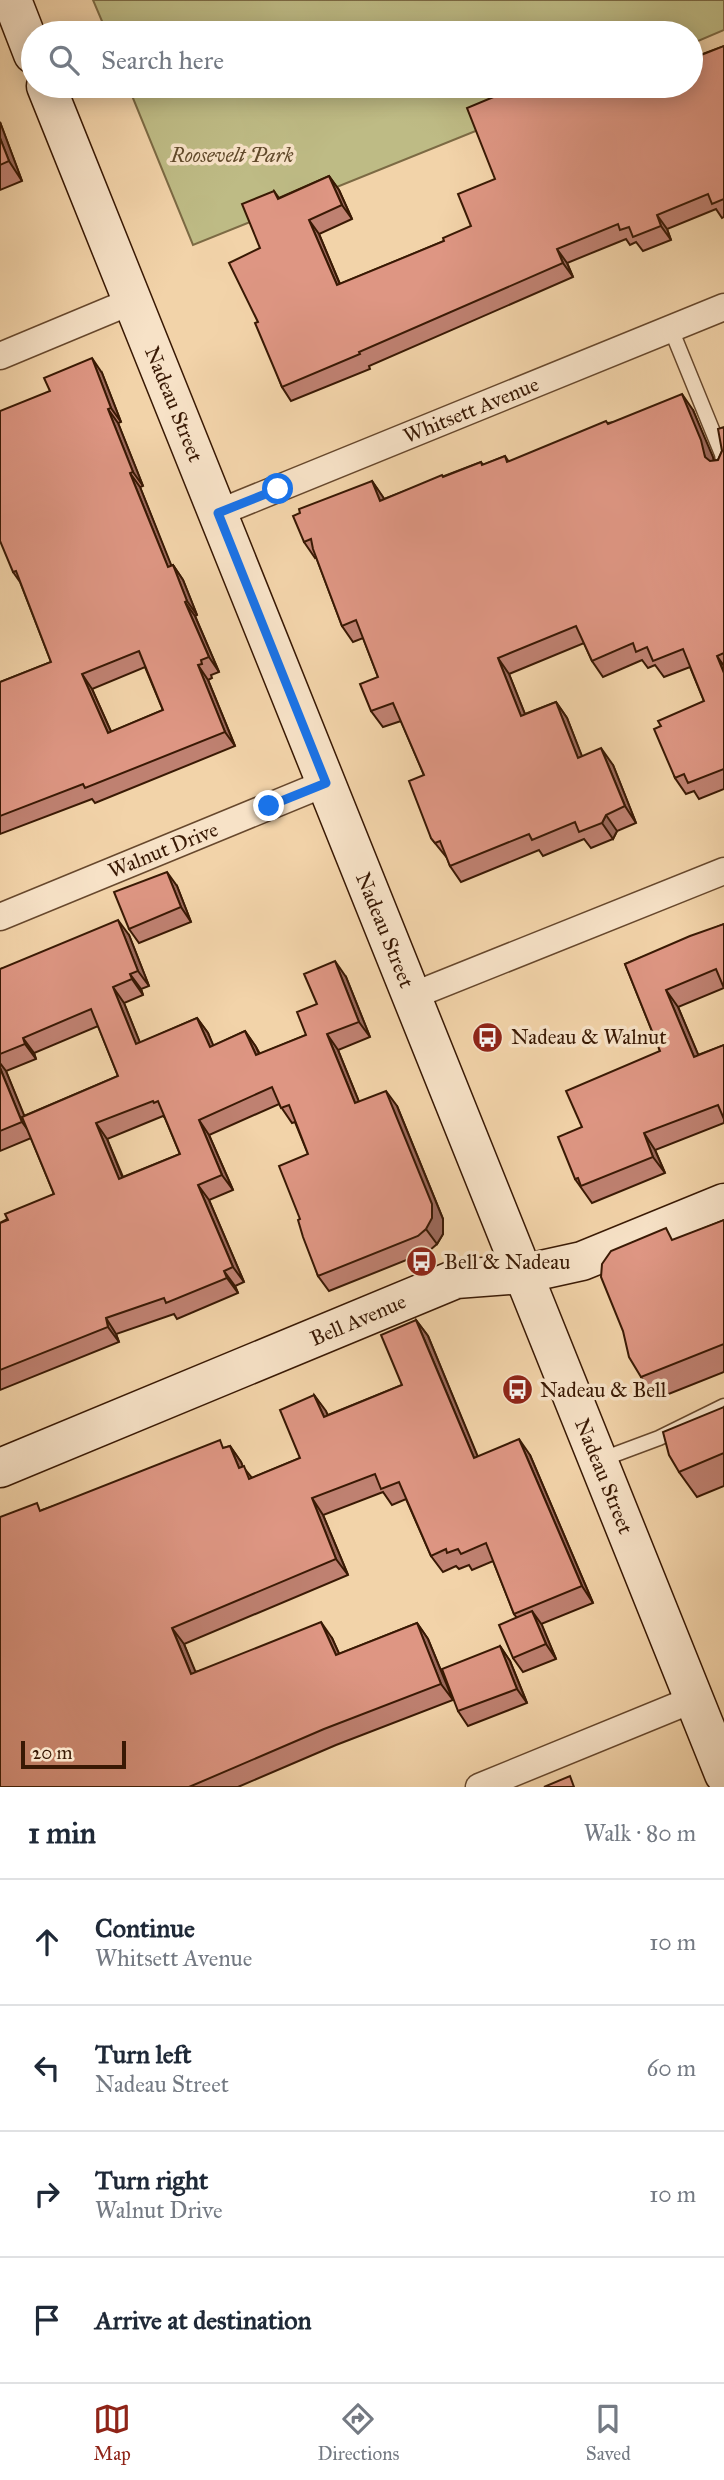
<!DOCTYPE html>
<meta charset="utf-8">
<style>
:root{--surface:#fff;--page:#f6f6f7;--text:#1f2937;--muted:#747a83;--line:#e0e1e3;--accent:#8f2418}
body{margin:0;font-family:"IM FELL Great Primer",serif;background:var(--page);color:var(--text)}
.scale{position:absolute;left:21px;bottom:18px;width:105px;box-sizing:border-box;padding-left:7px;border:4px solid #391904;border-top:0;font-size:19px;line-height:24px;white-space:nowrap;color:#391904;-webkit-text-stroke:5px #f7e2c7;paint-order:stroke}
.stop{position:absolute;width:21px;height:21px;margin:-16px;border:5px solid #1a73e8;border-radius:50%;background:#fff}
.stop.end{background:#1a73e8;border-color:#fff;box-shadow:0 2px 7px #0008}
.list{margin:0;padding:0;list-style:none}
h2{display:flex;justify-content:space-between;align-items:center;height:91px;margin:0;padding:0 28px;font-size:30px}
h2 small{font-size:23px;font-weight:400;color:var(--muted)}
.list li{display:grid;grid-template-columns:46px 1fr auto;gap:21px;align-items:center;box-sizing:border-box;height:126px;padding:0 28px;border-top:2px solid var(--line)}
.list b{display:block;font-size:26px;white-space:nowrap}
.list p{margin:0;font-size:23px;white-space:nowrap;color:var(--muted)}
.list em{font-size:23px;font-style:normal;color:var(--muted)}
.icon{flex:none;width:38px;height:38px;fill:none;stroke:currentColor;stroke-width:2;stroke-linecap:round;stroke-linejoin:round}
.map{position:relative;flex:none;width:724px;height:1787px;overflow:hidden}
.search{position:absolute;background:var(--surface);box-shadow:0 4px 18px #0003;left:21px;right:21px;top:21px;height:77px;display:flex;align-items:center;gap:18px;box-sizing:border-box;padding:0 24px;border-radius:38px;color:var(--muted);font-size:26px}
.sheet{height:595px;background:var(--surface)}
nav{display:flex;justify-content:space-around;align-items:center;box-sizing:border-box;height:98px;border-top:2px solid var(--line);background:var(--surface);font-size:19px;color:var(--muted)}
nav a{display:grid;justify-items:center;gap:4px}
nav .on{color:var(--accent)}
.map>svg:first-child{display:block}
.green{fill:#bebb85;stroke:#7c6a44;stroke-width:2}
.lines{fill:none;stroke-linecap:round;stroke-linejoin:round}
.lane-casing{stroke:#67482d;stroke-width:17}
.street-casing{stroke:#67482d;stroke-width:29}
.secondary-casing{stroke:#391904;stroke-width:41}
.lane{stroke:#f7e2c7;stroke-width:14}
.street{stroke:#f7e2c7;stroke-width:26}
.secondary{stroke:#f7e2c7;stroke-width:38}
.wall{fill:#bf8171;stroke:#391904;stroke-width:2;fill-rule:evenodd}
.shaded-wall{fill:#9b695c;stroke:#391904;stroke-width:2}
.building{fill:#de9683;stroke:#391904;stroke-width:2;fill-rule:evenodd}
.route{stroke:#1a73e8;stroke-width:9}
.labels{text-anchor:middle;stroke-width:7;stroke-linejoin:round;paint-order:stroke}
.park-label{font-size:21px;font-style:italic;fill:#614a2b;stroke:#f7e2c7}
.street-label{font-size:21px;fill:#391904;stroke:#f7e2c7}
.poi-label{font-size:21px;fill:#391904;stroke:#f7e2c7;text-anchor:start}
</style>
<div class="map">
<svg width="724" height="1787" viewBox="0 0 724 1787">
<rect width="100%" height="100%" fill="#f2d3a9"/>
<filter id="stains"><feTurbulence type="fractalNoise" baseFrequency=".00286" numOctaves="4"/><feColorMatrix values="0 0 0 0 .2 0 0 0 0 .09 0 0 0 0 .02 0 0 0 .5 -.17"/></filter>
<radialGradient id="worn" r=".72"><stop offset=".6" stop-color="#630" stop-opacity="0"/><stop offset="1" stop-color="#630" stop-opacity=".3"/></radialGradient>
<!-- green -->
<g class="green">
<polygon points="93,0 724,0 724,30 691,44 691,33 107,33"/>
<polygon points="128,86 587,86 193,245"/>
</g>
<g class="lines">
<defs>
<g id="lane">
<polyline points="671,329 722,454 724,468"/>
<polyline points="600,1460 659,1438 724,1406"/>
</g>
<g id="street">
<polyline points="0,356 132,301"/>
<polyline points="218,513 724,307"/>
<polyline points="0,917 326,783"/>
<polyline points="412,996 724,871"/>
<polyline points="479,1787 694,1699"/>
</g>
<g id="secondary">
<polyline points="12,0 33,54"/>
<polyline points="46,86 724,1774"/>
<polyline points="0,1468 456,1279 523,1274 582,1261 724,1203"/>
</g>
</defs>
<!-- lane casing -->
<use href="#lane" class="lane-casing"/>
<!-- street casing -->
<use href="#street" class="street-casing"/>
<!-- secondary casing -->
<use href="#secondary" class="secondary-casing"/>
<!-- lane -->
<use href="#lane" class="lane"/>
<!-- street -->
<use href="#street" class="street"/>
<!-- secondary -->
<use href="#secondary" class="secondary"/>
</g>
<!-- wall -->
<g class="wall">
<polygon points="724,46 724,217 722,218 716,209 667,229 671,240 643,251 636,242 630,245 626,239 567,263 573,277 369,366 370,369 291,401 282,387 258,322 260,248 274,191 279,198 329,176 339,190 352,219 319,234 340,284 444,241 471,226 495,179 691,54 692,58"/>
<polygon points="0,122 22,181 0,190"/>
<path d="M102 373 121 422 118 423 143 486 140 487 171 566 173 565 183 580 197 615 195 616 219 672 211 675 212 678 208 680 235 746 95 803 92 799 0 834V682L51 662 20 582 13 572ZM145 667 163 710 111 732 92 689Z"/>
<polygon points="693,410 713,461 718,460 722,451 724,427 724,789 699,799 694,791 686,794 675,778 661,726 704,701 690,667 664,677 655,665 648,668 642,660 603,677 592,661 584,643 509,674 525,714 556,702 567,718 582,757 613,765 636,823 617,831 613,839 591,848 584,839 543,856 539,850 461,882 450,866 447,858 431,838 424,775 401,721 383,727 371,711 378,677 363,638 353,642 342,626 316,557 315,558 304,542 372,481 384,499 481,462 483,465 505,456 509,462 608,423"/>
<polygon points="177,886 191,922 139,943 129,929"/>
<polygon points="724,924 724,988 678,1007 698,1055 724,1045 724,1123 655,1150 665,1173 592,1203 575,1179 582,1127 660,1051 625,964"/>
<path d="M129 935 149 986 141 989 143 995 124 1003 140 1043 197 1018 208 1033 213 1046 245 1031 256 1047 260 1054 306 1035 317 1004 346 977 370 1037 338 1050 359 1102 397 1106 443 1219V1234L437 1244 429 1251 329 1291 318 1276 300 1219 308 1154 295 1122 292 1123 279 1104 209 1135 233 1190 209 1200 244 1282 235 1286 238 1293 177 1319 174 1314 116 1334 119 1342 0 1390V1223L54 1194 31 1138 0 1151V969ZM98 1026 118 1076 24 1116 6 1071 36 1059 34 1053ZM163 1116 165 1118 180 1154 123 1177 107 1139Z"/>
<polygon points="724,1220 724,1372 656,1399 641,1377 675,1240"/>
<polygon points="416,1320 428,1336 477,1456 530,1455 593,1603 541,1624 556,1659 523,1672 513,1658 517,1618 514,1614 493,1561 472,1570 469,1565 459,1569 456,1566 443,1572 431,1556 406,1499 392,1505 383,1492 323,1515 348,1575 184,1644 195,1672 332,1638 339,1654 417,1623 428,1639 453,1700 336,1745 238,1787 0,1787 42,1510 230,1446 241,1462 243,1467 252,1478 300,1458 314,1395 328,1415 402,1385"/>
<polygon points="724,1407 724,1486 697,1497 679,1472"/>
<polygon points="500,1646 510,1661 527,1703 468,1726 458,1711"/>
</g>
<!-- shaded-wall -->
<g class="shaded-wall">
<polygon points="0,122 22,181 9,161 0,138"/>
<polygon points="329,176 339,190 352,219 342,205"/>
<polygon points="657,215 667,229 671,240 661,226"/>
<polygon points="309,220 319,234 346,299 337,285"/>
<polygon points="557,249 567,263 573,277 563,263"/>
<polygon points="92,358 102,373 121,422 111,408"/>
<polygon points="682,394 693,410 713,457 716,473 705,457"/>
<polygon points="108,409 118,423 143,486 133,472"/>
<polygon points="130,473 140,487 178,582 168,567"/>
<polygon points="372,481 383,497 391,517 380,501"/>
<polygon points="173,565 183,580 197,615 187,601"/>
<polygon points="185,602 195,616 219,672 209,657"/>
<polygon points="717,656 724,666 724,673"/>
<polygon points="498,658 509,674 532,732 521,716"/>
<polygon points="198,665 208,680 235,746 225,732"/>
<polygon points="82,674 92,689 118,747 108,733"/>
<polygon points="556,702 567,718 589,774 578,758"/>
<polygon points="601,748 613,765 636,823 625,806"/>
<polygon points="606,815 617,831 613,839 602,823"/>
<polygon points="167,872 177,886 191,922 181,907"/>
<polygon points="118,920 129,935 149,986 138,971"/>
<polygon points="335,961 346,977 370,1037 359,1022"/>
<polygon points="130,974 141,989 143,995 132,979"/>
<polygon points="113,987 124,1003 147,1060 136,1044"/>
<polygon points="666,990 678,1007 706,1073 694,1057"/>
<polygon points="197,1018 208,1033 221,1063 210,1047"/>
<polygon points="245,1031 256,1047 267,1071 256,1055"/>
<polygon points="327,1034 338,1050 366,1119 355,1103"/>
<polygon points="23,1038 34,1053 36,1059 25,1044"/>
<polygon points="0,1063 6,1071 33,1137 22,1122 0,1068"/>
<polygon points="386,1091 397,1106 443,1219 443,1234 437,1244 426,1229"/>
<polygon points="199,1120 209,1135 233,1190 222,1175"/>
<polygon points="96,1123 107,1139 129,1194 119,1179"/>
<polygon points="644,1133 655,1150 665,1173 653,1157"/>
<polygon points="198,1185 209,1200 244,1282 233,1267"/>
<polygon points="224,1271 235,1286 238,1293 227,1278"/>
<polygon points="106,1318 116,1334 119,1342 108,1327"/>
<polygon points="416,1320 428,1336 485,1474 474,1458"/>
<polygon points="314,1395 326,1411 335,1433 324,1417"/>
<polygon points="519,1439 530,1455 593,1603 582,1586"/>
<polygon points="230,1446 241,1462 250,1485 239,1468"/>
<polygon points="312,1498 323,1515 348,1575 336,1559"/>
<polygon points="532,1611 542,1625 556,1659 546,1644"/>
<polygon points="321,1622 332,1638 347,1671 336,1655"/>
<polygon points="417,1623 428,1639 453,1700 441,1684"/>
<polygon points="172,1628 184,1644 203,1690 191,1674"/>
<polygon points="500,1646 510,1661 527,1703 517,1689"/>
</g>
<!-- building -->
<g class="building">
<polygon points="676,29 678,33 667,33"/>
<polygon points="724,46 724,199 712,204 708,194 657,215 661,226 633,237 629,227 620,230 618,224 557,249 563,263 359,352 360,354 282,387 255,323 258,322 229,263 260,248 242,204 274,191 278,199 329,176 342,205 309,220 337,285 444,241 443,238 471,226 458,194 495,179 467,108 520,86 691,86 691,59"/>
<polygon points="0,138 9,161 0,165"/>
<path d="M92 358 111 408 108 409 133 472 130 473 168 567 173 565 187 601 185 602 209 657 201 660 202 664 198 665 225 732 85 788 83 784 0 816V682L51 662 16 571 13 572 0 541V411L50 391 44 378ZM139 651 163 710 108 733 82 674Z"/>
<polygon points="682,394 701,440 705,457 710,461 718,460 722,451 718,429 724,427 724,653 717,656 724,673 724,769 688,783 684,774 675,778 654,729 661,726 658,721 704,701 683,649 653,661 647,647 636,652 633,643 592,661 576,626 498,658 521,716 556,702 578,758 601,748 625,806 606,815 602,823 579,832 575,822 532,840 529,834 450,866 440,841 435,843 431,838 409,781 424,775 393,703 371,711 360,684 378,677 356,620 342,626 313,549 311,539 304,542 293,516 300,513 299,509 372,481 380,501 442,475 443,477 481,462 482,465 505,456 507,462 606,421 608,424"/>
<polygon points="167,872 181,907 129,929 114,892"/>
<path d="M118 920 138 971 130 974 132 979 113 987 136 1044 197 1018 210 1047 245 1031 256 1055 306 1035 297 1012 317 1004 304 974 335 961 359 1022 327 1034 355 1103 386 1091 432 1204V1218L426 1229 418 1236 318 1276 303 1237 298 1220 300 1219 279 1166 308 1154 289 1105 281 1108 272 1087 199 1120 222 1175 198 1185 233 1267 224 1271 227 1278 166 1303 164 1298 106 1318 108 1327 0 1370V1223L8 1220 5 1214 54 1194 22 1117 118 1076 91 1009 23 1038 25 1044 0 1054V969ZM153 1101 154 1103 158 1101 180 1154 119 1179 96 1123Z"/>
<polygon points="724,924 724,988 716,969 666,990 694,1057 724,1045 724,1119 718,1105 644,1133 653,1157 581,1186 578,1178 575,1179 558,1137 582,1127 566,1091 660,1051 625,964 690,936"/>
<polygon points="0,1068 22,1122 0,1131"/>
<polygon points="724,1220 724,1344 641,1377 629,1357 623,1331 601,1277 602,1264 611,1251 666,1228 672,1240"/>
<polygon points="416,1320 474,1458 519,1439 582,1586 514,1614 486,1543 461,1554 458,1549 447,1553 446,1549 431,1556 399,1482 381,1489 375,1474 312,1498 336,1559 172,1628 191,1674 321,1622 336,1655 417,1623 441,1684 324,1729 189,1787 0,1787 0,1517 37,1503 40,1511 220,1440 223,1448 230,1446 239,1468 244,1466 249,1479 300,1458 280,1410 314,1395 324,1417 402,1385 381,1335"/>
<polygon points="724,1407 724,1453 679,1472 669,1455 663,1432"/>
<polygon points="532,1611 546,1644 513,1658 499,1625"/>
<polygon points="500,1646 517,1689 458,1711 442,1669"/>
<polygon points="570,1776 574,1787 544,1787"/>
</g>
<g class="lines">
<!-- route -->
<polyline class="route" points="269,806 326,783 218,513 278,489"/>
</g>
<!-- icons -->
<defs>
<symbol id="bus-disc" viewBox="-11 -11 22 22"><circle r="9.5" fill="#8f2418" stroke="#f7e2c7"/><path d="M-5-6H5V4H4V6H2V4H-2V6H-4V4H-5ZM-3.5-4V0h7V-4ZM-3.5 1.2v1.5H-2V1.2ZM2 1.2v1.5H3.5V1.2Z" fill="#fff"/></symbol>
</defs>
<g fill-rule="evenodd">
<use href="#bus-disc" x="470" y="1020" width="35" height="35"/>
<use href="#bus-disc" x="404" y="1244" width="35" height="35"/>
<use href="#bus-disc" x="500" y="1372" width="35" height="35"/>
</g>
<g class="labels">
<!-- park labels -->
<g class="park-label">
<text x="232" y="162">Roosevelt Park</text>
</g>
<!-- street labels -->
<g class="street-label">
<text transform="translate(174 404) rotate(68)" y="7">Nadeau Street</text>
<text transform="translate(471 410) rotate(-22)" y="7">Whitsett Avenue</text>
<text transform="translate(163 850) rotate(-22)" y="7">Walnut Drive</text>
<text transform="translate(385 930) rotate(68)" y="7">Nadeau Street</text>
<text transform="translate(358 1320) rotate(-23)" y="7">Bell Avenue</text>
<text transform="translate(604 1476) rotate(68)" y="7">Nadeau Street</text>
</g>
<!-- poi labels -->
<g class="poi-label">
<text x="511" y="1044">Nadeau &amp; Walnut</text>
<text x="444" y="1269">Bell &amp; Nadeau</text>
<text x="540" y="1397">Nadeau &amp; Bell</text>
</g>
</g>
<rect width="100%" height="100%" filter="url(#stains)"/>
<rect width="100%" height="100%" fill="url(#worn)"/>
</svg>
<div class="scale">20 m</div>
<div class="stop" style="left:278px;top:489px"></div>
<div class="stop end" style="left:269px;top:806px"></div>
<div class="search"><svg class="icon" aria-label="search" viewBox="0 0 24 24"><circle cx="10" cy="10" r="6"/><path d="M15 15l6 6"/></svg>Search here</div>
</div>
<section class="sheet">
<h2>1 min<small>Walk · 80 m</small></h2>
<ul class="list">
<li><svg class="icon" aria-label="ahead" viewBox="0 0 24 24"><path d="M12 20V5M6 11l6-6 6 6"/></svg><div><b>Continue</b><p>Whitsett Avenue</p></div><em>10 m</em></li>
<li><svg class="icon" aria-label="left" viewBox="0 0 24 24"><path d="M17 20v-9H6M10 6l-5 5 5 5"/></svg><div><b>Turn left</b><p>Nadeau Street</p></div><em>60 m</em></li>
<li><svg class="icon" aria-label="right" viewBox="0 0 24 24"><path d="M7 20v-9h11M14 6l5 5-5 5"/></svg><div><b>Turn right</b><p>Walnut Drive</p></div><em>10 m</em></li>
<li><svg class="icon" aria-label="arrive" viewBox="0 0 24 24"><path d="M6 21V4h12l-3 4 3 4H6"/></svg><div><b>Arrive at destination</b></div></li>
</ul>
</section>
<nav>
<a class="on"><svg class="icon" aria-label="map" viewBox="0 0 24 24"><path d="M3 6l6-2 6 2 6-2v14l-6 2-6-2-6 2zM9 4v14M15 6v14"/></svg>Map</a>
<a><svg class="icon" aria-label="directions" viewBox="0 0 24 24"><path d="M12 3l9 9-9 9-9-9zM9 14v-3h6M13 9l2 2-2 2"/></svg>Directions</a>
<a><svg class="icon" aria-label="saved" viewBox="0 0 24 24"><path d="M7 4h10v16l-5-4-5 4z"/></svg>Saved</a>
</nav>
